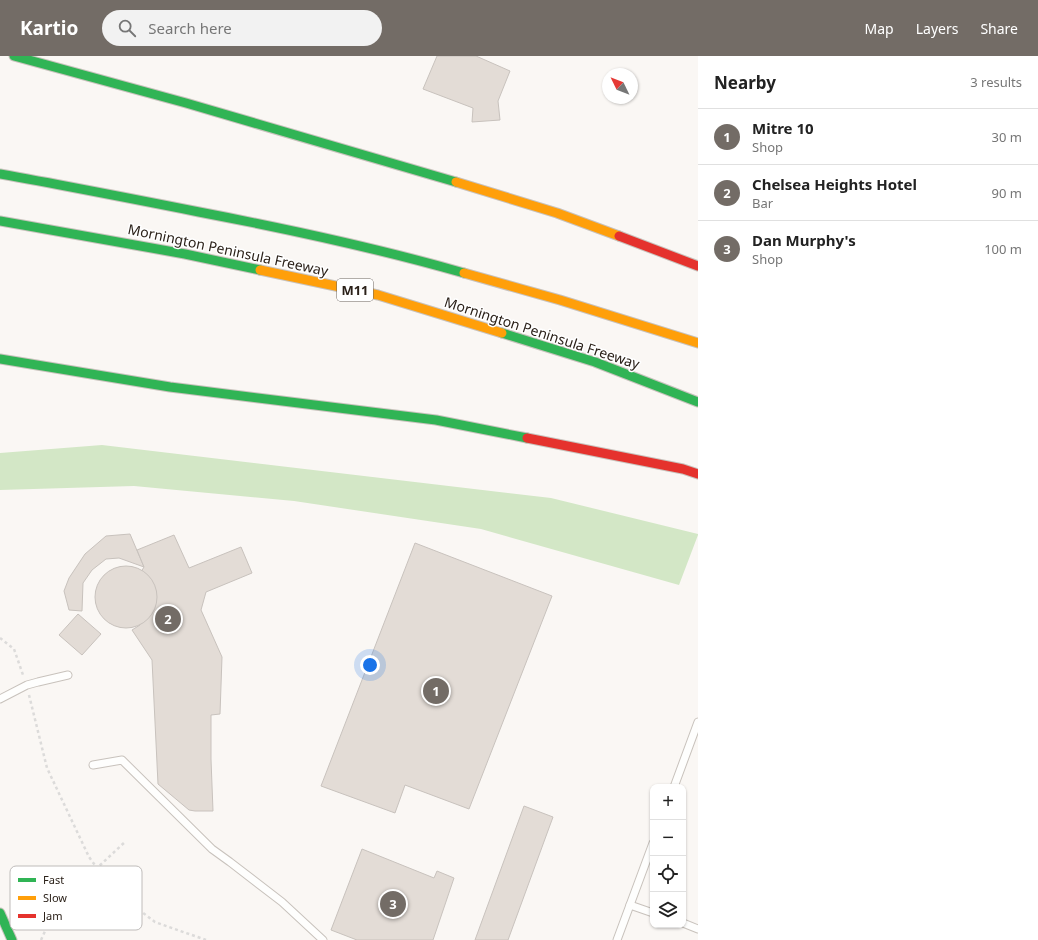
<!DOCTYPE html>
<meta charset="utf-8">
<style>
:root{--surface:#fff;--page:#f2f2f2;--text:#222;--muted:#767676;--line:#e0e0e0;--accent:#736c66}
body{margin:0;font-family:"Noto Sans",sans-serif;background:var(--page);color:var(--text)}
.controls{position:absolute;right:12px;bottom:12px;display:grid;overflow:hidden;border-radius:8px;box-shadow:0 1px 3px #0004}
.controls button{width:36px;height:36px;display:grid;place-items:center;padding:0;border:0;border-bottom:1px solid var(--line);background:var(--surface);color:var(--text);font:20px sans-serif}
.compass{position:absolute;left:602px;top:12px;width:36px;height:36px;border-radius:50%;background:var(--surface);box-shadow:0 1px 3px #0004;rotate:313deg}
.you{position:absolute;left:370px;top:609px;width:14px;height:14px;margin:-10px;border:3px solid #fff;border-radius:50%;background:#1a73e8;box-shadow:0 0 0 6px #1a73e833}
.badge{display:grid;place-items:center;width:26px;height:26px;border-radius:50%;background:var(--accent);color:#fff;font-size:13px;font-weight:700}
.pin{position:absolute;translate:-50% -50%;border:2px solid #fff;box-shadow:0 1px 4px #0006}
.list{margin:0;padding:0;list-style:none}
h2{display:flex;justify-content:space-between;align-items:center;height:52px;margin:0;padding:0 16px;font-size:17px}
h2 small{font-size:13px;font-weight:400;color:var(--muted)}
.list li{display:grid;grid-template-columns:26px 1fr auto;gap:12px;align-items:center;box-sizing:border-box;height:56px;padding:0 16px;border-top:1px solid var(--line)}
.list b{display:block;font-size:15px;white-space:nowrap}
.list p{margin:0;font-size:13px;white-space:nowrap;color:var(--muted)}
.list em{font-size:13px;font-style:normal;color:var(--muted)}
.icon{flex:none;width:22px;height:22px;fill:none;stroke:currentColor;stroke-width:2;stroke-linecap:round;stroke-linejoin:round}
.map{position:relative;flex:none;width:698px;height:884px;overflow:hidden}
header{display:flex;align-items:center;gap:24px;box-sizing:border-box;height:56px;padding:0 20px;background:var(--accent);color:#fff}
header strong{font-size:19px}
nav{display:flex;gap:22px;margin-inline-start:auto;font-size:14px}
.search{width:280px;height:36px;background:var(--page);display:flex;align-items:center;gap:10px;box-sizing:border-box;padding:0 14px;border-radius:22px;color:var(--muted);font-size:15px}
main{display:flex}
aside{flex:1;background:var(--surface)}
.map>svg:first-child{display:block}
.green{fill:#d3e7c6}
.building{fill:#e3dcd6;stroke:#c8c2bd}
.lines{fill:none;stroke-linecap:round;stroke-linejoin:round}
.lane-casing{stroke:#c8c2bc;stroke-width:9}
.fast-casing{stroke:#c8c2bc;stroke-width:11}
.slow-casing{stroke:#c8c2bc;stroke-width:11}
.jam-casing{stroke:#c8c2bc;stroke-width:11}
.path{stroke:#dcdbda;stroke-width:2.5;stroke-dasharray:3 3;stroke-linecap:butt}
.lane{stroke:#fefefd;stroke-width:7}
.fast{stroke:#30b455;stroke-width:9}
.slow{stroke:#ff9f0a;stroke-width:9}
.jam{stroke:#e5322d;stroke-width:9}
.labels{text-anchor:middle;stroke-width:3;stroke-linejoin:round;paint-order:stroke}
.shield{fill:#fff;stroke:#6b645e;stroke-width:1}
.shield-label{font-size:13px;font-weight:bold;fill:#2b2119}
.street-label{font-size:14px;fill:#2b2119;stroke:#fff}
.key{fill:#fff;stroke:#bfbcba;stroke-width:1}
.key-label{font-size:11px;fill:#2b2119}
</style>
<header>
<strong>Kartio</strong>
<div class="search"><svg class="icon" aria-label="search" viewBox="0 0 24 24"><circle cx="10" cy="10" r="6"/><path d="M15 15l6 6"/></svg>Search here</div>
<nav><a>Map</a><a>Layers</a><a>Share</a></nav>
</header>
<main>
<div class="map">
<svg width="698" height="884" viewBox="0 0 698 884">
<rect width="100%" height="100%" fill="#faf7f4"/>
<!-- green -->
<polygon class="green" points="102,389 551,442 698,478 698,479 679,529 481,473 294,445 134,430 0,434 0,397"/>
<!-- building -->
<g class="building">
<polygon points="437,0 476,0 510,15 498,45 500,64 472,66 473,52 423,33"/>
<polygon points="130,478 144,511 119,502 106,503 92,514 83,527 82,555 69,554 64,535 69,522 85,498 106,480"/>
<polygon points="174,479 189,512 241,491 252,517 206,536 201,554 222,601 220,658 211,659 211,703 213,755 195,755 189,754 158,728 152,604 132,574 140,569 133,550 131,532 144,511 137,494"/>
<polygon points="415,487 552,540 469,753 405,729 395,757 321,730"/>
<circle cx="126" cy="541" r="31"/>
<polygon points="78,558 101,578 82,599 59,579"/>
<polygon points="524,750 553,761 508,884 475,884"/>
<polygon points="362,793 434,822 437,815 454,822 433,884 357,884 331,874"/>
</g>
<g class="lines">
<defs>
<g id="lane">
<polyline points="0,643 27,629 38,626 68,619"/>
<polyline points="93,709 122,704 212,793 230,806 282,846 323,884"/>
<polyline points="674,731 698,666"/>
<polyline points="630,849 653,857"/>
<polyline points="683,867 698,873"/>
<polyline points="617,884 653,787"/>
</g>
<g id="fast">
<polyline points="14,0 186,47 456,126"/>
<path d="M0 118C67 130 133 143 199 156 288 173 377 192 464 217"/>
<polyline points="0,165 185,198 260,214"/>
<polyline points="502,277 595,306 698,346"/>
<polyline points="0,303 170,331 436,364 527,382"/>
<polyline points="0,857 12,884"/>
</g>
<g id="slow">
<polyline points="456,126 557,157 619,180"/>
<polyline points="260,214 378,239 502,277"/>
<polyline points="464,217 560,244 698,287"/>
</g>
<g id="jam">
<polyline points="619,180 698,210"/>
<polyline points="527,382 683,413 698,418"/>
</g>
</defs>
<!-- lane casing -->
<use href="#lane" class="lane-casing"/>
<!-- fast casing -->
<use href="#fast" class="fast-casing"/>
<!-- slow casing -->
<use href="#slow" class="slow-casing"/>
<!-- jam casing -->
<use href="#jam" class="jam-casing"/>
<!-- path -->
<g class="path">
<polyline points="0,582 14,593 23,619"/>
<polyline points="29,639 47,712 89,801 97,812 126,844 155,866 206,884"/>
<polyline points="41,884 51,862 62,848 75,835 81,827 126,785"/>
</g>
<!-- lane -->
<use href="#lane" class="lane"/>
<!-- fast -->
<use href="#fast" class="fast"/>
<!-- slow -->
<use href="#slow" class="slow"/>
<!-- jam -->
<use href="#jam" class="jam"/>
</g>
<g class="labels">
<!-- shield labels -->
<rect class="shield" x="337" y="223" width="36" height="22" rx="3"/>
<g class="shield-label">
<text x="355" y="239">M11</text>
</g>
<!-- street labels -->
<g class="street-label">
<text transform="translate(228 194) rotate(12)" y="5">Mornington Peninsula Freeway</text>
<text transform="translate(542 277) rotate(18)" y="5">Mornington Peninsula Freeway</text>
</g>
</g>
<!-- legend -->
<rect x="10" y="810" width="132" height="64" rx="6" class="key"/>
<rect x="18" y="822" width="18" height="4" fill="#30b455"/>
<rect x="18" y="840" width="18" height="4" fill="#ff9f0a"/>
<rect x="18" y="858" width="18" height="4" fill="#e5322d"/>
<g class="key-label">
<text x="43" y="828">Fast</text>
<text x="43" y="846">Slow</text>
<text x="43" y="864">Jam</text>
</g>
</svg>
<div class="controls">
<button>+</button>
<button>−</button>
<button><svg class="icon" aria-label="locate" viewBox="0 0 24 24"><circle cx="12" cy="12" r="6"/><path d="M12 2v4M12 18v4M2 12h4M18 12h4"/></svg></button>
<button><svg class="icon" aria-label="layers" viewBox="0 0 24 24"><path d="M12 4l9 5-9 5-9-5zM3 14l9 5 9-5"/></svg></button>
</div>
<svg class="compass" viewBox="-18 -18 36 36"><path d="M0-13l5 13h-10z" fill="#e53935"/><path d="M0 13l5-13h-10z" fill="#767676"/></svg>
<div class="you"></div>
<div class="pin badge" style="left:436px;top:635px">1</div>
<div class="pin badge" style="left:168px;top:563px">2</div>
<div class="pin badge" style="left:393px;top:848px">3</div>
</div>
<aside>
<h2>Nearby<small>3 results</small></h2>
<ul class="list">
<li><span class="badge">1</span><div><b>Mitre 10</b><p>Shop</p></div><em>30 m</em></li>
<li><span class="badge">2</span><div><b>Chelsea Heights Hotel</b><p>Bar</p></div><em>90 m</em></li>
<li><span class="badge">3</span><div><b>Dan Murphy's</b><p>Shop</p></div><em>100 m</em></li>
</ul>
</aside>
</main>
